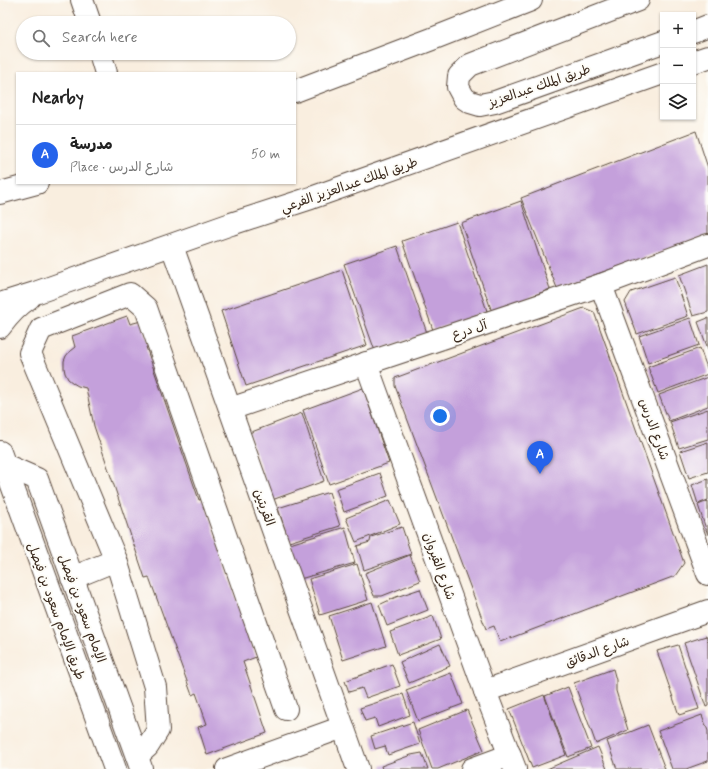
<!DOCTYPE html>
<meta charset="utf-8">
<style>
:root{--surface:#fff;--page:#f2f2f2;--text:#222;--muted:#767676;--line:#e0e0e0;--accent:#2563eb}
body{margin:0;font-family:Mynerve,"Playpen Sans Arabic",sans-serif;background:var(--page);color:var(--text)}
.controls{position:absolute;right:12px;top:12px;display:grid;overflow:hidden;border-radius:0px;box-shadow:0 1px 3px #0004}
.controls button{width:36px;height:36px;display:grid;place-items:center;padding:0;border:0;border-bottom:1px solid var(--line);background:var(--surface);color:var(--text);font:20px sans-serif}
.you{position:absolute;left:440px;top:416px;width:14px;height:14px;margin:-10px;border:3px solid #fff;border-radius:50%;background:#1a73e8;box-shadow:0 0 0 6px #1a73e833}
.badge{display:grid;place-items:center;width:26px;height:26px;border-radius:50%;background:var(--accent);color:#fff;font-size:13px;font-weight:700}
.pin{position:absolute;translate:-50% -33px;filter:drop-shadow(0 1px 2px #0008)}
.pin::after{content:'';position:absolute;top:21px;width:14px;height:12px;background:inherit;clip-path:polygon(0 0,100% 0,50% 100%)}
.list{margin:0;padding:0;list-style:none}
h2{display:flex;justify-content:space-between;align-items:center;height:52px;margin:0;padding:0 16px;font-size:17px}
h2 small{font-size:13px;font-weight:400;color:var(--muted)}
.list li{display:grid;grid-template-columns:26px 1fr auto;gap:12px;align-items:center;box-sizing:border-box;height:60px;padding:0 16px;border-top:1px solid var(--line)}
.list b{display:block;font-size:15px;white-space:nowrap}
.list p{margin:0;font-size:13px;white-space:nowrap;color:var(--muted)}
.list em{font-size:13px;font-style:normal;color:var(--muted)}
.icon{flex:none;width:22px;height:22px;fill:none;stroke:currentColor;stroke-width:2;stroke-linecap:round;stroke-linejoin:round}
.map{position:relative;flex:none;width:708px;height:769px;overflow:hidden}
.search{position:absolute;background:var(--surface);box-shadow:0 1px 3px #0004;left:16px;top:16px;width:280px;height:44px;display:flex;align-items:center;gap:10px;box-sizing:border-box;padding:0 14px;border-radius:22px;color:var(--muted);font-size:15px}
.panel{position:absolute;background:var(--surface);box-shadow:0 1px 3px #0004;left:16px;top:72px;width:280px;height:112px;border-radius:0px}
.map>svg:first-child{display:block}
.building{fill:#c4a0db}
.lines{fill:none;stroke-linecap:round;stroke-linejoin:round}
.minor-casing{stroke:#58473b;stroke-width:24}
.major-casing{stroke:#58473b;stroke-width:24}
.minor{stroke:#fff;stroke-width:22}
.major{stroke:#fff;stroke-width:22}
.labels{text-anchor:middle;stroke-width:4;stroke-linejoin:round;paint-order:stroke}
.street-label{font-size:13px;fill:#3b2a1e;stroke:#fdfcf7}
</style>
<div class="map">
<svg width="708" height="769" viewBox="0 0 708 769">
<rect width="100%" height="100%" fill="#fdfcf7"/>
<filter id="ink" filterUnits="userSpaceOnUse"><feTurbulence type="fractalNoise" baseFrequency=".025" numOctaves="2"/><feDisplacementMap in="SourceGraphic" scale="8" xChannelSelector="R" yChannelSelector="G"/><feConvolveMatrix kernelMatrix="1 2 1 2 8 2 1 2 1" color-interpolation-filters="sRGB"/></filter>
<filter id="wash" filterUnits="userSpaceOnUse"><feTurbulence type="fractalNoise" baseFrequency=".012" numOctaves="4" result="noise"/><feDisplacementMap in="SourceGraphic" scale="16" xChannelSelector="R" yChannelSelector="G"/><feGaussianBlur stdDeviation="0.9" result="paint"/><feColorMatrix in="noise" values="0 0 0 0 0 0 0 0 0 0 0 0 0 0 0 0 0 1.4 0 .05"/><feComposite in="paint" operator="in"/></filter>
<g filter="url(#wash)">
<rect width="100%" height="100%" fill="#f9eedf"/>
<g id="blocks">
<!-- building -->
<g class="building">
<polygon points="696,131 708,168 708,235 557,288 521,198"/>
<polygon points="521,201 550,289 492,312 461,223"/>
<polygon points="457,222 487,311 433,330 402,241"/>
<polygon points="397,246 427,333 375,351 344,264"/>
<polygon points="708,264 708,312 693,316 679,275"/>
<polygon points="342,270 367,345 246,386 221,311"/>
<polygon points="675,277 688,316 637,334 625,302 631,292"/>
<polygon points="584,308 594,312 684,563 675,576 500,642 494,626 486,629 395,386 395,378"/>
<polygon points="127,316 130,324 141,321 149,346 146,347 199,500 204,499 238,605 256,657 243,662 267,733 207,755 198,727 207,724 196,693 192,695 149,577 145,578 94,426 86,388 78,386 73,383 68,379 65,373 64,368 64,361 66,356 70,351 75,347 72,336"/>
<polygon points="690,318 699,345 648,363 639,336"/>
<polygon points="708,318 708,349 698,322"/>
<polygon points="700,348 708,371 708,374 658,393 648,367"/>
<polygon points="708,377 708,406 669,421 659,395"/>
<polygon points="363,388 389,463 329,484 303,410"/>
<polygon points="708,409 708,439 679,448 670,422"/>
<polygon points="302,413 324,481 272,500 249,433"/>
<polygon points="708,442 708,472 689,478 680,451"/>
<polygon points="380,473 388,496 344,512 336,489"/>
<polygon points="708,479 708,500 698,504 692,485"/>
<polygon points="329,492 340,526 289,542 278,508"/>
<polygon points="390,500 400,524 356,542 346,518"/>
<polygon points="708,501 708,535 698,505"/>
<polygon points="345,527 355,563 300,579 290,544"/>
<polygon points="402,527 411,554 364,570 357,546 370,542 371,537"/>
<polygon points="410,555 420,581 382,596 374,596 365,573"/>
<polygon points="357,564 368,600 320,615 309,579"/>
<polygon points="420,589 428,610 387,626 379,605 396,597"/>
<polygon points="372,602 386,646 343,660 329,616"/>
<polygon points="433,616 441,639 398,655 390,632"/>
<polygon points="706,636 708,642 708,706 706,707 684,643"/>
<polygon points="440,644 450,666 409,683 400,662"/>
<polygon points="678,645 699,709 679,715 657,651"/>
<polygon points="392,664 400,686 366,698 362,688 349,692 345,681"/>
<polygon points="613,669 616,680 616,691 628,730 596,744 574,683"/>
<polygon points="451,673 463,704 418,721 406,690"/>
<polygon points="568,687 591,748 568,757 545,696"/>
<polygon points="403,694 410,715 378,727 375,718 365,721 360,708"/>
<polygon points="544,695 566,755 532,768 509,709"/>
<polygon points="467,710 484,750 438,769 432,769 418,730"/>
<polygon points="702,715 708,731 708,761 686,769 672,769 658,731"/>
<polygon points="413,722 420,744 388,755 385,746 375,749 371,736"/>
<polygon points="648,725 665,769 617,769 607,741"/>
<polygon points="598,747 607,769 547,769"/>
<polygon points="422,753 428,769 382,769 381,766 411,755"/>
</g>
</g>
</g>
<g filter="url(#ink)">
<use href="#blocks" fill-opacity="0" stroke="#58473b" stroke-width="1"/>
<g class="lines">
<defs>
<g id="minor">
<polyline points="82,0 90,23"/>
<polyline points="100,53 106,73"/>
<polyline points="172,246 358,769"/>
<polyline points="601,285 708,574"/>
<polyline points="366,363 485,691 515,769"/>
<polyline points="230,409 601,285 708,245"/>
<polyline points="5,465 37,479 141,768"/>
<polyline points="72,578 116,560"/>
<polyline points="485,691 708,611"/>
<polyline points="137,756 148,746 158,730 155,687 116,560 30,353 41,329 130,294 146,308 286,709"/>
<polyline points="227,769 343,727"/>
<polyline points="472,769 510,755"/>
</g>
<g id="major">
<polyline points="638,0 470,65 459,76 458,87 464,98 470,102 480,105 495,102 663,42"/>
<polyline points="693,32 708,26"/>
<polyline points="693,62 708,57"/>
<polyline points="295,91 432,39 531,0"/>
<polyline points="0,193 37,183"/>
<polyline points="0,304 35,293 231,224 311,198 663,73"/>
<path d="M0 327C8 316 17 306 29 298"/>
<polyline points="0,452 115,769"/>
</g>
</defs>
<!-- minor casing -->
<use href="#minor" class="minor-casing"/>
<!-- major casing -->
<use href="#major" class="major-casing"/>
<!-- minor -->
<use href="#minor" class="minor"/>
<!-- major -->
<use href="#major" class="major"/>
</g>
</g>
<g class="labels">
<!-- street labels -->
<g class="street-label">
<text transform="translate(539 85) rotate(-19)" y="5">طريق الملك عبدالعزيز</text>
<text transform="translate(349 184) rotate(-19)" y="5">طريق الملك عبدالعزيز الفرعي</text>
<text transform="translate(469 329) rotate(-18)" y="5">آل درع</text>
<text transform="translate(655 429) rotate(70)" y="5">شارع الدرس</text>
<text transform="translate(265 507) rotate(70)" y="5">القريتين</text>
<text transform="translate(440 566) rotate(70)" y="5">شارع القيروان</text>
<text transform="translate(83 608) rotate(70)" y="5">الإمام سعود بن فيصل</text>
<text transform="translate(57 611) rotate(70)" y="5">طريق الإمام سعود بن فيصل</text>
<text transform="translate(597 651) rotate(-20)" y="5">شارع الدقائق</text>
</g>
</g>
</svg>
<div class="controls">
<button>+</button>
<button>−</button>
<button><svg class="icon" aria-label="layers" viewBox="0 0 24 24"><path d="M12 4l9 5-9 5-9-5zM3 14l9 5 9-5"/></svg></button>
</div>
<div class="you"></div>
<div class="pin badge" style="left:540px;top:474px">A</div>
<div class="search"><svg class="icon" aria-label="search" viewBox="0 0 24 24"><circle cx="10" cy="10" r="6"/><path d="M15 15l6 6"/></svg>Search here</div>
<section class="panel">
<h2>Nearby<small></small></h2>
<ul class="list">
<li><span class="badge">A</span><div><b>مدرسة</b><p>Place · شارع الدرس</p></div><em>50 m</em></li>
</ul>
</section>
</div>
